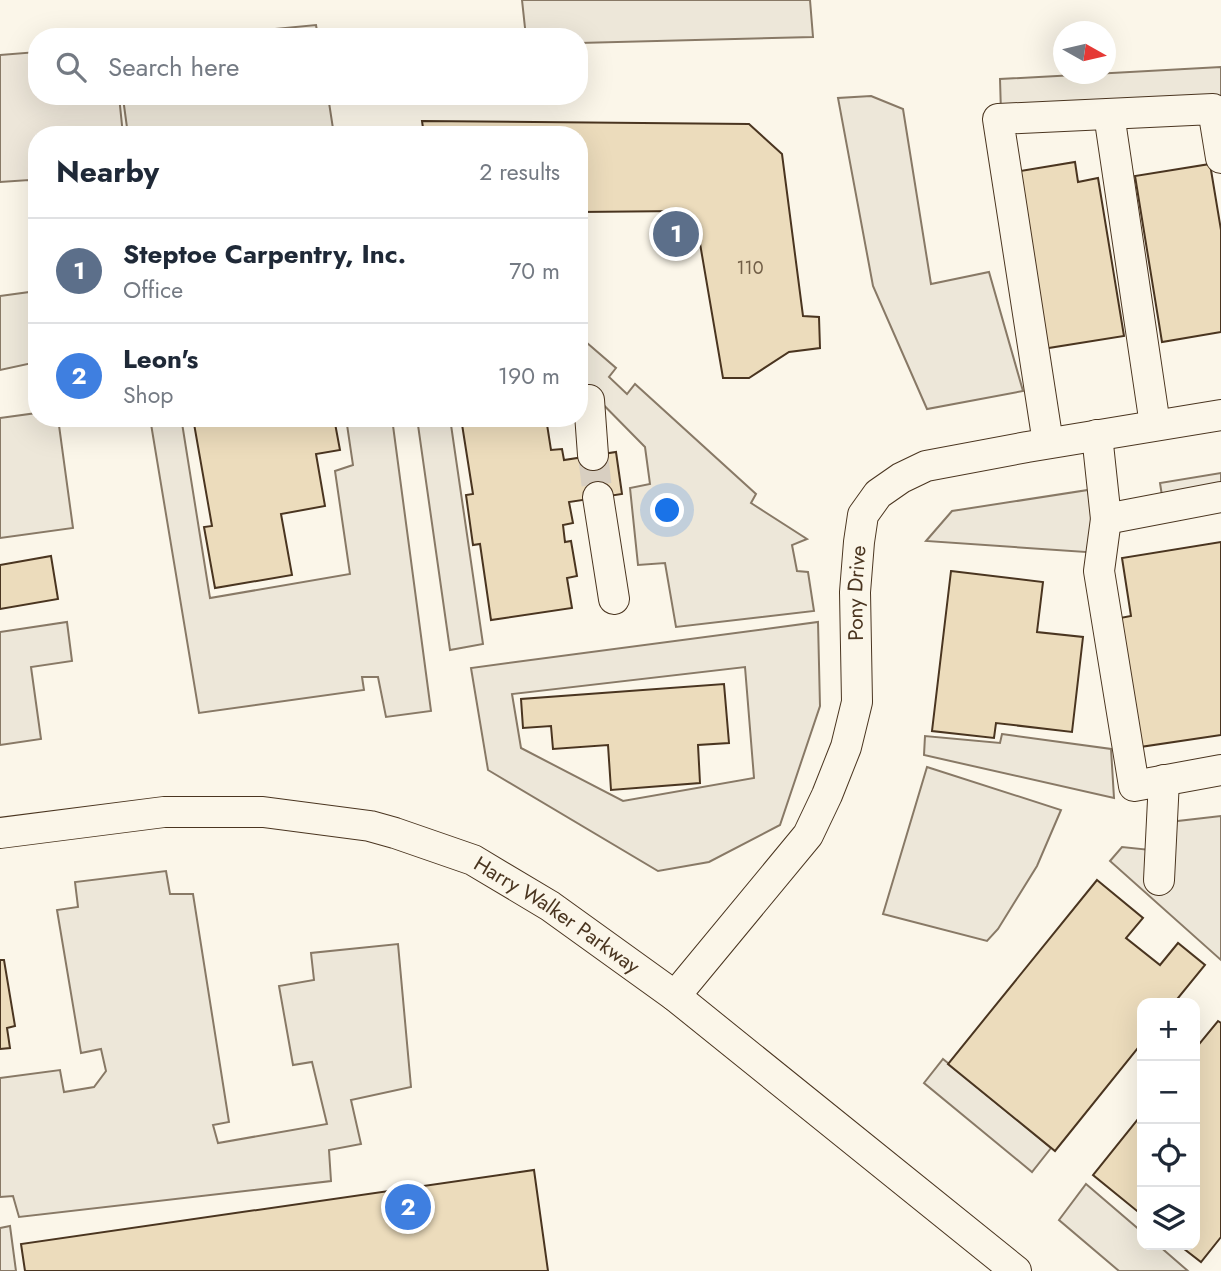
<!DOCTYPE html>
<meta charset="utf-8">
<style>
:root{--surface:#fff;--page:#f6f6f7;--text:#1f2937;--muted:#747a83;--line:#e0e1e3;--accent:#c62828}
body{margin:0;font-family:Jost,sans-serif;background:var(--page);color:var(--text)}
.controls{position:absolute;right:21px;bottom:21px;display:grid;overflow:hidden;border-radius:14px;box-shadow:0 7px 28px #0002}
.controls button{width:63px;height:63px;display:grid;place-items:center;padding:0;border:0;border-bottom:2px solid var(--line);background:var(--surface);color:var(--text);font:35px sans-serif}
.compass{position:absolute;left:1053px;top:21px;width:63px;height:63px;border-radius:50%;background:var(--surface);box-shadow:0 7px 28px #0002;rotate:98deg}
.you{position:absolute;left:668px;top:511px;width:24px;height:24px;margin:-18px;border:5px solid #fff;border-radius:50%;background:#1a73e8;box-shadow:0 0 0 10px #1a73e833}
.badge{display:grid;place-items:center;width:46px;height:46px;border-radius:50%;background:var(--accent);color:#fff;font-size:23px;font-weight:700}
.pin{position:absolute;translate:-50% -50%;border:4px solid #fff;box-shadow:0 2px 7px #0006}
.list{margin:0;padding:0;list-style:none}
h2{display:flex;justify-content:space-between;align-items:center;height:91px;margin:0;padding:0 28px;font-size:30px}
h2 small{font-size:23px;font-weight:400;color:var(--muted)}
.list li{display:grid;grid-template-columns:46px 1fr auto;gap:21px;align-items:center;box-sizing:border-box;height:105px;padding:0 28px;border-top:2px solid var(--line)}
.list b{display:block;font-size:26px;white-space:nowrap}
.list p{margin:0;font-size:23px;white-space:nowrap;color:var(--muted)}
.list em{font-size:23px;font-style:normal;color:var(--muted)}
.icon{flex:none;width:38px;height:38px;fill:none;stroke:currentColor;stroke-width:2;stroke-linecap:round;stroke-linejoin:round}
.map{position:relative;flex:none;width:1221px;height:1271px;overflow:hidden}
.search{position:absolute;background:var(--surface);box-shadow:0 7px 28px #0002;left:28px;top:28px;width:560px;height:77px;display:flex;align-items:center;gap:18px;box-sizing:border-box;padding:0 24px;border-radius:28px;color:var(--muted);font-size:26px}
.panel{position:absolute;background:var(--surface);box-shadow:0 7px 28px #0002;left:28px;top:126px;width:560px;height:301px;border-radius:28px}
.map>svg:first-child{display:block}
.green{fill:#ede6d9;stroke:#887966;stroke-width:2}
.parking{fill:#ede7d9;stroke:#887966;stroke-width:2;fill-rule:evenodd}
.building{fill:#ecdcbc;stroke:#4a3520;stroke-width:2}
.lines{fill:none;stroke-linecap:round;stroke-linejoin:round}
.minor-tunnel{stroke:#d8cfc1;stroke-width:30;stroke-dasharray:30 15;stroke-linecap:butt}
.minor-casing{stroke:#4a3520;stroke-width:32}
.minor{stroke:#fbf6e9;stroke-width:30}
.labels{text-anchor:middle;stroke-width:5;stroke-linejoin:round;paint-order:stroke}
.number-label{font-size:18px;fill:#725f47}
.street-label{font-size:21px;fill:#4a3520;stroke:#fbf6e9}
</style>
<div class="map">
<svg width="1221" height="1271" viewBox="0 0 1221 1271">
<rect width="100%" height="100%" fill="#fbf6e9"/>
<!-- green -->
<g class="green">
<polygon points="316,25 318,37 194,37"/>
<polygon points="37,52 37,96 119,96 123,135 37,135 37,266 29,180 0,182 0,55"/>
</g>
<!-- parking -->
<g class="parking">
<polygon points="522,0 810,0 813,37 579,43 579,37 526,37"/>
<polygon points="1221,67 1221,101 1001,113 1000,79"/>
<polygon points="140,96 328,96 334,135 128,135 123,98"/>
<polygon points="871,96 903,109 931,284 989,272 1023,391 927,409 873,286 838,98"/>
<polygon points="37,291 37,362 0,370 0,296"/>
<polygon points="579,336 616,368 609,377 627,394 635,384 756,494 751,503 807,539 792,545 797,571 808,572 814,611 676,627 665,563 638,565 630,488 650,484 645,447 579,380"/>
<polygon points="37,413 37,418 58,418 73,528 0,538 0,418"/>
<polygon points="346,418 392,418 431,711 386,717 378,677 362,677 364,690 199,713 151,424 182,423 210,598 350,574 335,471 353,465"/>
<polygon points="417,418 450,418 483,644 450,650"/>
<polygon points="1221,473 1221,493 1163,502 1160,483"/>
<polygon points="1088,490 1100,553 926,541 952,511"/>
<polygon points="67,622 72,661 31,667 41,739 0,745 0,632"/>
<path d="M818 622 820 706 780 825 709 862 658 871 488 770 471 668ZM745 667 754 778 623 801 521 748 512 694Z"/>
<polygon points="1002,734 1111,749 1114,798 924,755 925,736 1000,743"/>
<polygon points="927,767 1061,810 1037,866 998,929 987,941 883,914"/>
<polygon points="1221,816 1221,960 1110,861 1122,847 1150,850 1152,824"/>
<polygon points="166,871 170,894 193,894 229,1122 213,1125 218,1143 327,1124 312,1062 293,1065 279,986 314,980 311,953 398,944 411,1087 351,1100 361,1144 329,1150 331,1181 19,1217 13,1196 0,1197 0,1078 60,1070 64,1092 94,1087 106,1071 101,1049 81,1053 57,910 78,907 75,882"/>
<polygon points="943,1059 1051,1148 1032,1172 924,1083"/>
<polygon points="1086,1184 1142,1232 1142,1245 1158,1245 1188,1271 1119,1271 1059,1220"/>
<polygon points="10,1226 16,1271 0,1271 0,1228"/>
</g>
<!-- building -->
<g class="building">
<polygon points="422,121 749,124 782,154 803,316 819,317 820,348 789,352 749,378 723,378 696,220 683,211 579,212 579,135 424,135"/>
<polygon points="1075,162 1078,182 1098,178 1124,336 1036,350 1008,173"/>
<polygon points="1210,164 1221,230 1221,332 1162,342 1135,176"/>
<polygon points="193,418 334,418 340,450 316,454 325,506 281,514 292,575 215,588 204,527 212,526"/>
<polygon points="461,418 546,418 551,450 562,449 564,460 616,452 622,494 569,502 573,523 563,525 565,542 571,541 577,576 567,578 572,608 491,620 480,544 473,545 466,495 473,494"/>
<polygon points="1221,542 1221,735 1140,747 1120,618 1131,616 1122,558"/>
<polygon points="51,556 58,599 0,609 0,565"/>
<polygon points="951,571 1043,582 1037,632 1083,637 1072,732 996,723 994,738 932,731"/>
<polygon points="724,684 729,743 698,745 700,783 611,790 608,745 553,749 551,726 523,728 521,699"/>
<polygon points="1097,880 1143,918 1126,938 1160,965 1178,943 1205,965 1174,1003 1142,1003 1142,1043 1055,1151 948,1064"/>
<polygon points="0,960 4,960 15,1026 7,1028 10,1048 0,1049"/>
<polygon points="1218,1021 1221,1023 1221,1237 1201,1262 1179,1245 1195,1245 1195,1049"/>
<polygon points="1142,1114 1142,1215 1093,1175"/>
<polygon points="534,1170 548,1271 25,1271 21,1244"/>
</g>
<g class="lines">
<!-- minor-tunnel -->
<polyline class="minor-tunnel" points="593,455 598,497"/>
<defs>
<g id="minor">
<polyline points="1109,114 1155,425"/>
<polyline points="589,400 593,455"/>
<polyline points="1097,435 1106,519 1221,497"/>
<polyline points="1048,443 998,119 1213,109 1221,158"/>
<polyline points="598,497 614,599"/>
<polyline points="1106,519 1099,571 1134,786 1221,770"/>
<path id="s1" d="M0 833 164 812H263L370 826 395 833 473 860 550 906 675 996 1016 1271"/>
<polyline points="1159,880 1164,780"/>
<path id="s2" d="M675 996 808 835 827 795 846 747 857 702 855 592 859 542 863 515 878 494 901 478 926 466 1027 447 1221 415"/>
</g>
</defs>
<!-- minor casing -->
<use href="#minor" class="minor-casing"/>
<!-- minor -->
<use href="#minor" class="minor"/>
</g>
<g class="labels">
<!-- number labels -->
<g class="number-label">
<text x="750" y="274">110</text>
</g>
<!-- street labels -->
<g class="street-label">
<text dy="7" stroke="none"><textPath href="#s2" startOffset="460">Pony Drive</textPath></text>
<text dy="7" stroke="none"><textPath href="#s1" startOffset="581">Harry Walker Parkway</textPath></text>
</g>
</g>
</svg>
<div class="controls">
<button>+</button>
<button>−</button>
<button><svg class="icon" aria-label="locate" viewBox="0 0 24 24"><circle cx="12" cy="12" r="6"/><path d="M12 2v4M12 18v4M2 12h4M18 12h4"/></svg></button>
<button><svg class="icon" aria-label="layers" viewBox="0 0 24 24"><path d="M12 4l9 5-9 5-9-5zM3 14l9 5 9-5"/></svg></button>
</div>
<svg class="compass" viewBox="-18 -18 36 36"><path d="M0-13l5 13h-10z" fill="#e53935"/><path d="M0 13l5-13h-10z" fill="#747a83"/></svg>
<div class="you"></div>
<div class="pin badge" style="left:676px;top:234px;background:#5c6f8a">1</div>
<div class="pin badge" style="left:408px;top:1207px;background:#3f7fe0">2</div>
<div class="search"><svg class="icon" aria-label="search" viewBox="0 0 24 24"><circle cx="10" cy="10" r="6"/><path d="M15 15l6 6"/></svg>Search here</div>
<section class="panel">
<h2>Nearby<small>2 results</small></h2>
<ul class="list">
<li><span class="badge" style="background:#5c6f8a">1</span><div><b>Steptoe Carpentry, Inc.</b><p>Office</p></div><em>70 m</em></li>
<li><span class="badge" style="background:#3f7fe0">2</span><div><b>Leon's</b><p>Shop</p></div><em>190 m</em></li>
</ul>
</section>
</div>
